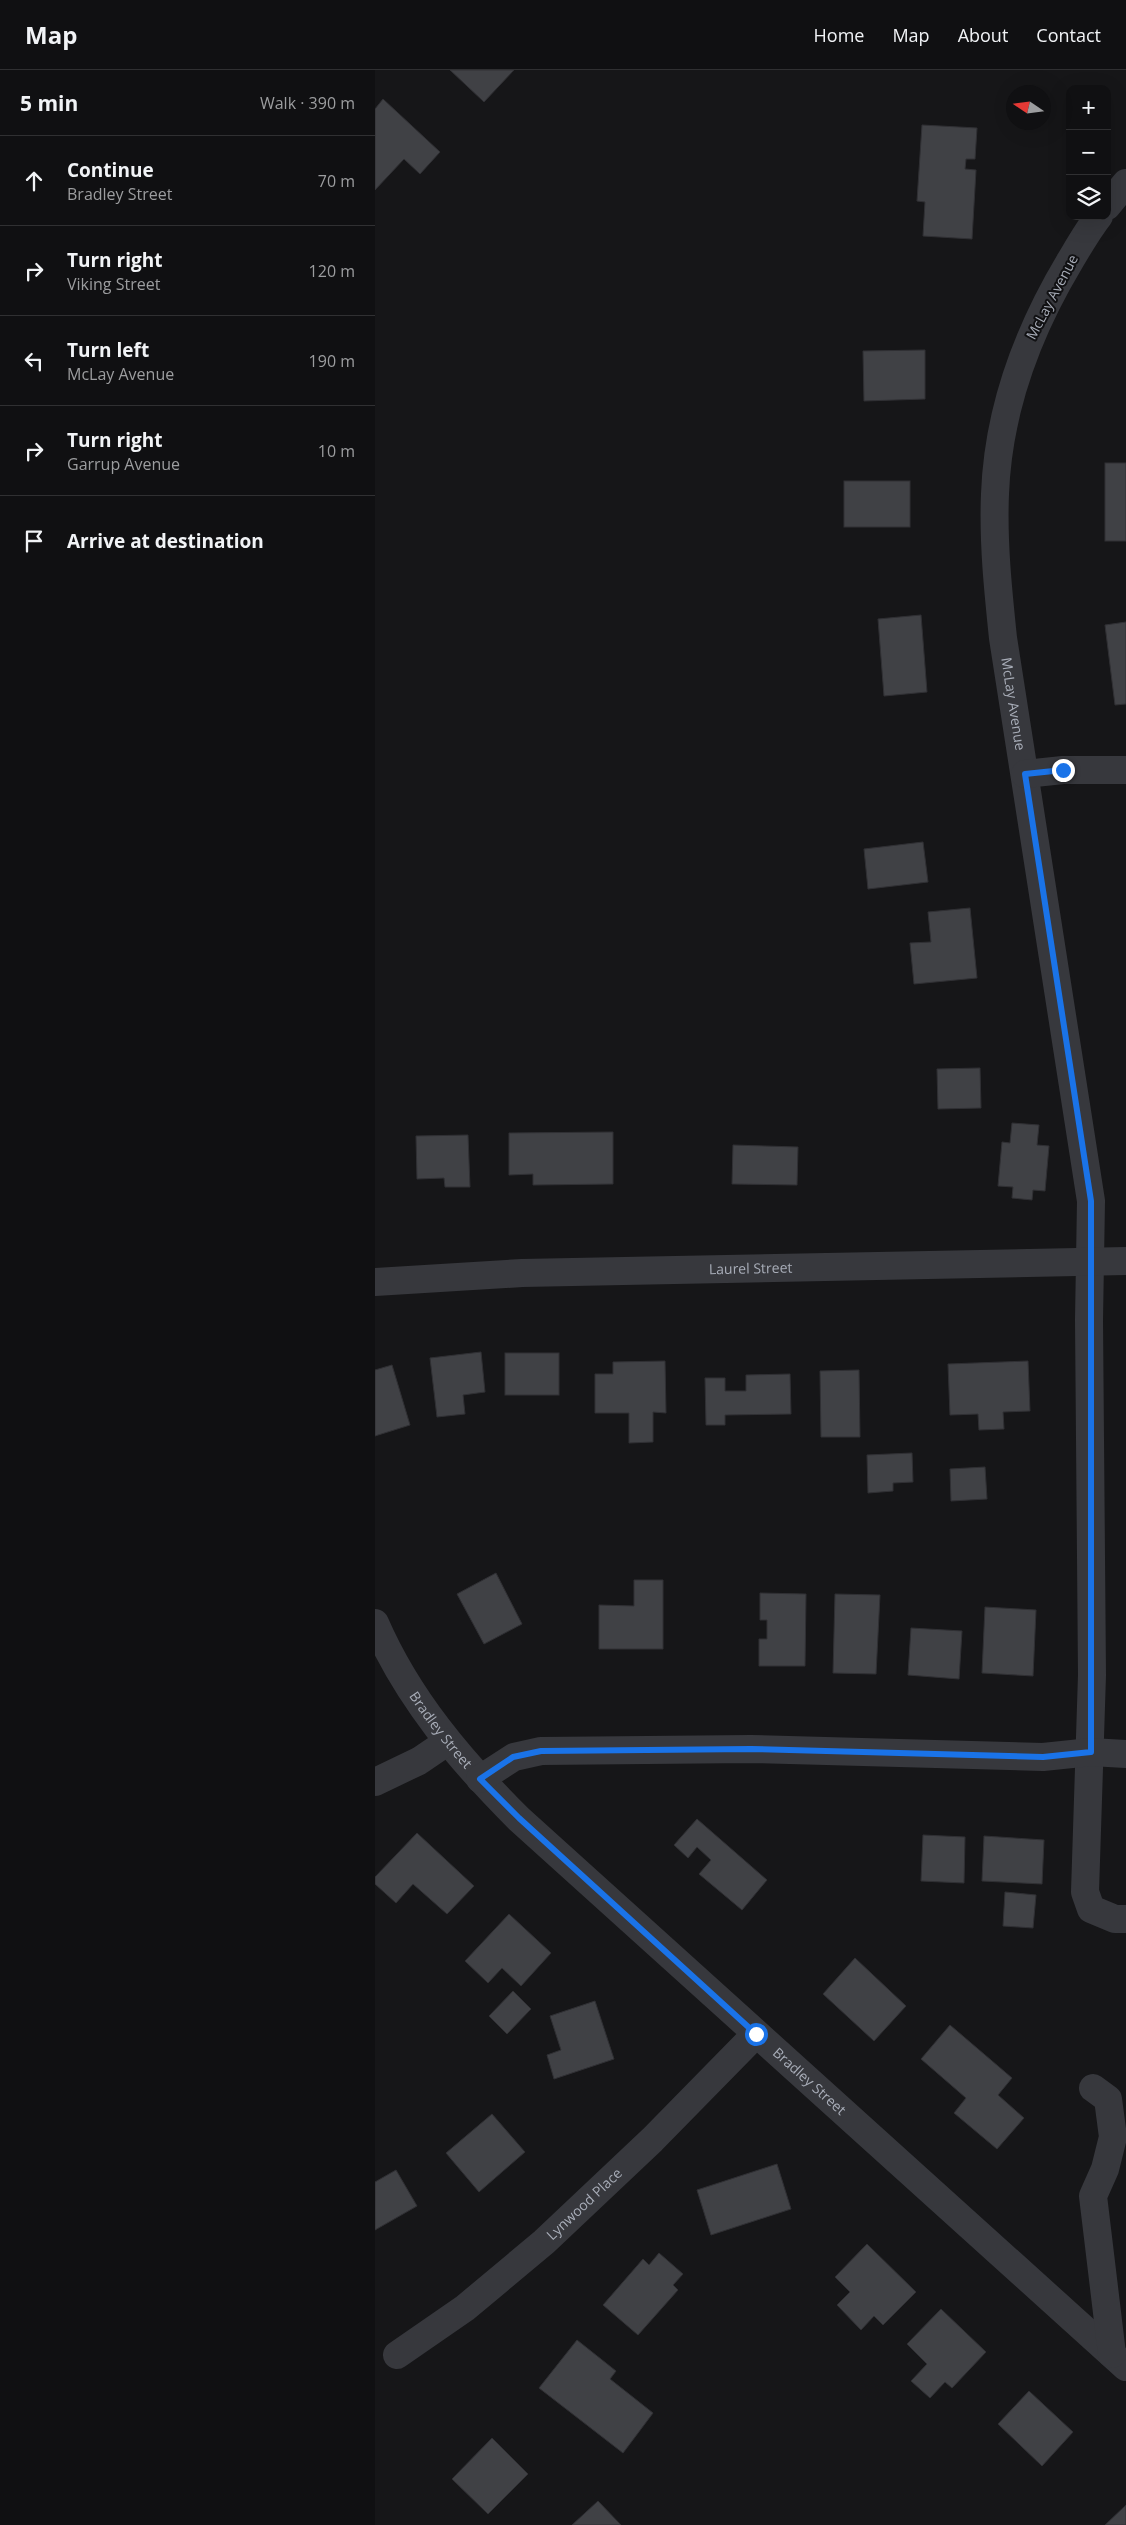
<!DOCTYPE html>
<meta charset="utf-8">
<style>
:root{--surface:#101012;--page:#19191b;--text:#f1f3f6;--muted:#9c9d9f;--line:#303032}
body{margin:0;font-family:"Open Sans",sans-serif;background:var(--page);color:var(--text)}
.controls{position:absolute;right:15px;top:15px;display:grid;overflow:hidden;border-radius:10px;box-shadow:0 5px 20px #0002}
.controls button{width:45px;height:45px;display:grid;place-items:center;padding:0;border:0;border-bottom:1px solid var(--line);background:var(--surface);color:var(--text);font:25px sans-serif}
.compass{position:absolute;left:631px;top:15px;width:45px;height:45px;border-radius:50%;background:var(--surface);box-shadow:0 5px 20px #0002;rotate:283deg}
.stop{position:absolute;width:15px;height:15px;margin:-11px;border:4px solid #1a73e8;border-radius:50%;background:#fff}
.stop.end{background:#1a73e8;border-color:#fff;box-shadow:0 1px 5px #0008}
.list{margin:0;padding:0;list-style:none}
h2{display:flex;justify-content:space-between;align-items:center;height:65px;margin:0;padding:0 20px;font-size:21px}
h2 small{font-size:16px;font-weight:400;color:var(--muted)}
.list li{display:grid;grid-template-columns:32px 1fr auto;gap:15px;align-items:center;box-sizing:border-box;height:90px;padding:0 20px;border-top:1px solid var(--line)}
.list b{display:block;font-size:19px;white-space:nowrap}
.list p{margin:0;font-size:16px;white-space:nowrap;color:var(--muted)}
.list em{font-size:16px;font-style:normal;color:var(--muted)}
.icon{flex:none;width:28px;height:28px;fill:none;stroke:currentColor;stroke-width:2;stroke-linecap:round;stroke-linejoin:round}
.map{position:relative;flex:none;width:751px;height:2455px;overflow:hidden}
header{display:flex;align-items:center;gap:30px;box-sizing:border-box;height:70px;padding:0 25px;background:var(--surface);border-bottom:1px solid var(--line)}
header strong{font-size:24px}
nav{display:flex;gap:28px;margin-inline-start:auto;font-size:18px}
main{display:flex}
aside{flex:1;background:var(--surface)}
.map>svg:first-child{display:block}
.building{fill:#404145;stroke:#303034}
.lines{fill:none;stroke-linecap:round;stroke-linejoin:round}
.minor{stroke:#37383d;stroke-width:28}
.route{stroke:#1a73e8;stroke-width:6}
.labels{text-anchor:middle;stroke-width:4;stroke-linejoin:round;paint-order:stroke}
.street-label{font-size:14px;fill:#a8adb8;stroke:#111113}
</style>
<header>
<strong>Map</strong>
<nav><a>Home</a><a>Map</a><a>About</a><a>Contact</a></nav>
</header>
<main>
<aside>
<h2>5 min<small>Walk · 390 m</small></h2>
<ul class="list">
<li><svg class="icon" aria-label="ahead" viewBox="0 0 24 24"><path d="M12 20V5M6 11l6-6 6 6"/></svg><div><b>Continue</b><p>Bradley Street</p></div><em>70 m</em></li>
<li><svg class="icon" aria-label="right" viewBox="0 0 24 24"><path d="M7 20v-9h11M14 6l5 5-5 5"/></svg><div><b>Turn right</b><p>Viking Street</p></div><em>120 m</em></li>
<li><svg class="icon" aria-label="left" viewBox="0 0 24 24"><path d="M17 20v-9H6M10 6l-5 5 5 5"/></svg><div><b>Turn left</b><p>McLay Avenue</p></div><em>190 m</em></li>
<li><svg class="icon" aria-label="right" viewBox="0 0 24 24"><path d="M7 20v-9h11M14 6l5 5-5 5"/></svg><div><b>Turn right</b><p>Garrup Avenue</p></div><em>10 m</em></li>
<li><svg class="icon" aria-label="arrive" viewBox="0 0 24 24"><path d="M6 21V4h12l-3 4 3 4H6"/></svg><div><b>Arrive at destination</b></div></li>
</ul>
</aside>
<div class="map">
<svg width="751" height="2455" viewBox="0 0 751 2455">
<rect width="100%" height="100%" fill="#161618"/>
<!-- building -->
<g class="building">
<polygon points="75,0 139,0 109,32"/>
<polygon points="8,29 65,82 45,104 29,89 0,120 0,39"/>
<polygon points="547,55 602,58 600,89 591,89 590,99 601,100 597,169 548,166 550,132 542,131"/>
<polygon points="550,280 550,329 489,331 488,281"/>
<rect x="730" y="393" width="21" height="78"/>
<rect x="469" y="411" width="66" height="46"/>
<polygon points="546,545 552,622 509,626 503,549"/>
<polygon points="751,552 751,634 740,635 730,555"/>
<polygon points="548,772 553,812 493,819 489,779"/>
<polygon points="595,838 602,908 539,914 535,873 556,872 553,842"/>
<polygon points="605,998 606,1038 563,1039 562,999"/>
<polygon points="637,1053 664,1055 662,1075 674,1076 670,1121 658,1120 657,1130 637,1128 638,1117 623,1116 627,1072 635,1073"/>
<polygon points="238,1062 238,1114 158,1115 158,1104 134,1105 134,1063"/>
<polygon points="93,1065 95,1117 70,1117 69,1108 42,1109 41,1066"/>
<polygon points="358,1075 423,1077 422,1115 357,1114"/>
<polygon points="106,1282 110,1322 88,1325 90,1344 62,1347 55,1288"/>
<rect x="130" y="1283" width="54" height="42"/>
<polygon points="290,1291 291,1343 278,1342 278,1372 254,1373 254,1343 220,1343 220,1304 238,1304 238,1292"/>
<polygon points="653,1291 655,1341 628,1342 629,1359 604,1360 603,1344 575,1345 573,1294"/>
<polygon points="17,1295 35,1355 0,1366 0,1300"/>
<polygon points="484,1300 485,1367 446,1367 445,1301"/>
<polygon points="415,1304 416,1344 350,1345 350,1355 331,1355 330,1308 350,1308 350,1321 371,1321 371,1305"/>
<polygon points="537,1383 538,1412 518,1413 518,1421 493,1423 492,1385"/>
<polygon points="610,1397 612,1429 576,1431 575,1399"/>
<polygon points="121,1503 147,1554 109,1574 82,1524"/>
<polygon points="259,1510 288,1510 288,1579 224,1579 224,1535 259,1536"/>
<polygon points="385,1523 431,1524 430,1596 384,1596 384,1569 392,1569 392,1550 385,1550"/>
<polygon points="460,1524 505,1525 501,1604 458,1603"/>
<polygon points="610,1537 661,1540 658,1606 607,1603"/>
<polygon points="536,1558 587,1561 584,1609 533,1605"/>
<polygon points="322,1749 392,1810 367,1840 324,1804 336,1790 322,1777 313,1788 299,1775"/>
<polygon points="42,1763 99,1816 72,1844 38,1814 21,1833 0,1814 0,1807"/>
<polygon points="548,1765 590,1767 589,1813 546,1811"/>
<polygon points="609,1766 669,1770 667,1814 607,1811"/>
<polygon points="630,1822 661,1825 658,1858 628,1856"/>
<polygon points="134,1844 176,1883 146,1916 127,1898 113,1913 90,1891"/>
<polygon points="480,1888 531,1936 499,1971 448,1924"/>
<polygon points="138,1921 156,1939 132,1964 114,1946"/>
<polygon points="220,1931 239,1989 179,2009 172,1985 186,1980 175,1946"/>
<polygon points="575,1955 637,2008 623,2025 649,2048 622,2079 579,2043 591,2028 546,1989"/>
<polygon points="117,2044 150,2082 104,2122 71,2083"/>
<polygon points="402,2094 416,2139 336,2165 322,2120"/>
<polygon points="21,2100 42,2136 0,2160 0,2112"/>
<polygon points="492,2174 541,2222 508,2255 499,2246 486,2260 462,2235 475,2222 460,2207"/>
<polygon points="284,2183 308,2204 298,2215 303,2220 263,2265 228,2235 268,2189 274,2195"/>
<polygon points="566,2239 611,2282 577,2318 570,2312 555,2328 536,2311 552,2294 532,2274"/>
<polygon points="202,2270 241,2301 235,2309 278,2343 248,2383 164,2318"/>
<polygon points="654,2321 698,2362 667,2396 623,2354"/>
<polygon points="117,2368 153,2404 113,2444 77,2409"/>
<polygon points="223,2431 246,2455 197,2455"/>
<polygon points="751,2435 751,2455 730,2455"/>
</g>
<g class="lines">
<!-- minor -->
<g class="minor">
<polyline points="732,136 751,113"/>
<path id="s1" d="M724 146C713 160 704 176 695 191 653 261 623 341 620 424 618 472 623 520 628 568L716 1131 714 1250 717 1605 710 1822 716 1839 740 1849H751"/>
<polyline points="650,704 688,700 751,700"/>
<path id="s2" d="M0 1212 147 1203 751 1191"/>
<path id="s3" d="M0 1553C33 1629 86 1691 144 1749L751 2297"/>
<polyline points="105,1709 139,1687 166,1681 376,1679 668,1687 716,1682 751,1684"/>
<polyline points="0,1712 44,1691 72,1672"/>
<polyline points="718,2018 733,2029 738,2067 730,2099 718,2126 737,2284"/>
<path id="s4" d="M22 2285 90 2238 169 2172 277 2070 381 1964"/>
</g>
</g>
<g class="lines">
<!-- route -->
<polyline class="route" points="381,1964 144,1748 105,1709 138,1687 166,1681 376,1679 668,1687 716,1682 716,1131 650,704 688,700"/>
</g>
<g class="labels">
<!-- street labels -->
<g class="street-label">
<text transform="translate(677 227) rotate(-62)" y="5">McLay Avenue</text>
<text dy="5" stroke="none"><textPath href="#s1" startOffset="512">McLay Avenue</textPath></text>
<text dy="5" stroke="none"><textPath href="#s2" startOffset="376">Laurel Street</textPath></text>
<text dy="5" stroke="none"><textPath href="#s3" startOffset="126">Bradley Street</textPath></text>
<text dy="5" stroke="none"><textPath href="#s3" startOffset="636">Bradley Street</textPath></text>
<text dy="5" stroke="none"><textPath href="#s4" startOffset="241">Lynwood Place</textPath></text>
</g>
</g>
</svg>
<div class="controls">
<button>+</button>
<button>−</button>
<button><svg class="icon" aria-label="layers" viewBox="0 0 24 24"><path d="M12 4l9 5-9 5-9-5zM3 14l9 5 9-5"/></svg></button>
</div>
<svg class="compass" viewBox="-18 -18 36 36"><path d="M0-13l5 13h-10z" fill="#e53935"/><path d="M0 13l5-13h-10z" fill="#9c9d9f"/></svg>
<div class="stop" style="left:381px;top:1964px"></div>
<div class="stop end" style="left:688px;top:700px"></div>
</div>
</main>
